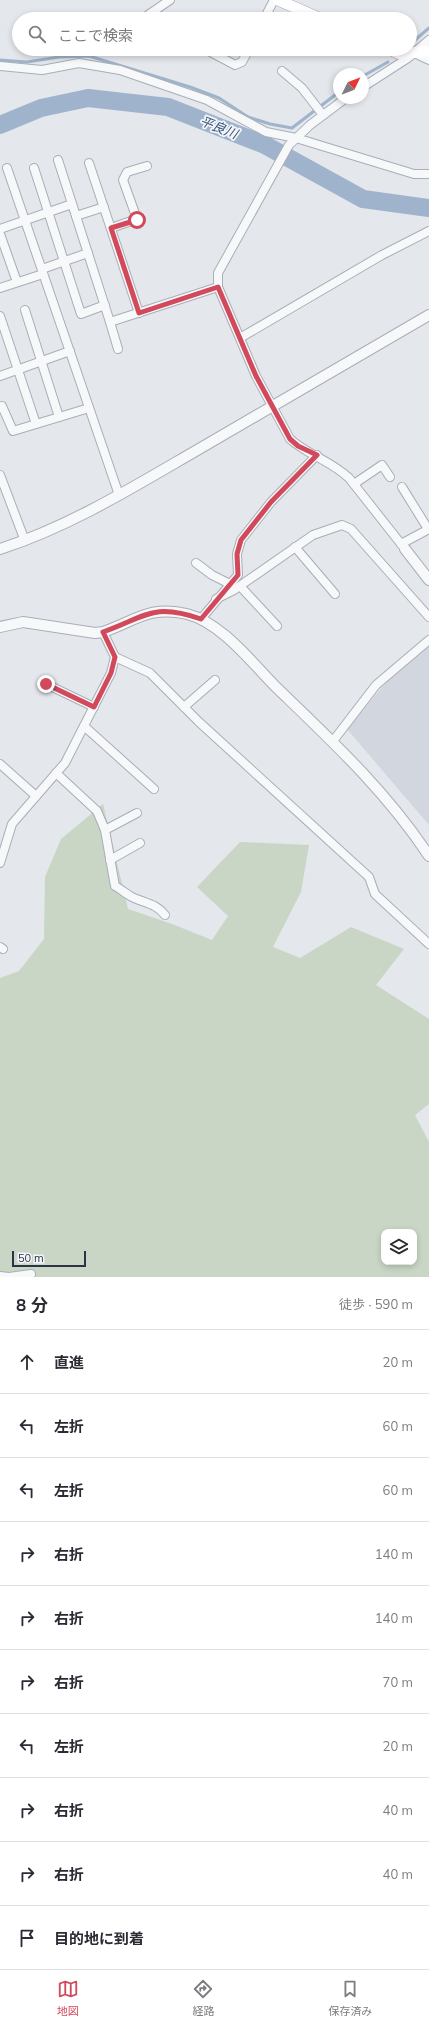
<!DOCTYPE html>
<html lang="ja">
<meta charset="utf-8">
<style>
:root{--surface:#fff;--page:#f7f7f7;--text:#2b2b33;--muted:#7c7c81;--line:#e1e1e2;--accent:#d1495b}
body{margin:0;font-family:Mulish,"Noto Sans JP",sans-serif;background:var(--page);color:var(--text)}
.controls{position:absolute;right:12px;bottom:12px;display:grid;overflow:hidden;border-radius:8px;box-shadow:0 2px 6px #0003}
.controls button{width:36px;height:36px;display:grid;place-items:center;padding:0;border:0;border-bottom:1px solid var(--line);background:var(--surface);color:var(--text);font:20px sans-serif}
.compass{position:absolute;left:333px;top:68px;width:36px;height:36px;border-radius:50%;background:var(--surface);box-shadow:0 2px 6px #0003;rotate:47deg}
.scale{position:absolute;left:12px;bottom:10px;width:74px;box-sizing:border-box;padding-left:4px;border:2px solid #2b3445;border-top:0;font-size:11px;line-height:14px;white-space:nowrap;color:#2b3445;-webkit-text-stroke:3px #f4f6f9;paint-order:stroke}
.stop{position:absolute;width:12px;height:12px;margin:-9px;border:3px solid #d1495b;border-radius:50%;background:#fff}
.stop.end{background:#d1495b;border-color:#fff;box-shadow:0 1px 4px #0008}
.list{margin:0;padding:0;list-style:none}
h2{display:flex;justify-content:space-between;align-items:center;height:52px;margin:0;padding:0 16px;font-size:17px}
h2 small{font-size:13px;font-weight:400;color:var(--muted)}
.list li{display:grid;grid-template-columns:26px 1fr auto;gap:12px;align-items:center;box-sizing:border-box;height:64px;padding:0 16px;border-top:1px solid var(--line)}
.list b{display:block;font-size:15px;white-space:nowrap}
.list em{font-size:13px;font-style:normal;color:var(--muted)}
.icon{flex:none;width:22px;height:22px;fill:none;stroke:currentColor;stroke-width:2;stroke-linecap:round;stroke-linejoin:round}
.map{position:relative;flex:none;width:429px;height:1277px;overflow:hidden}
.search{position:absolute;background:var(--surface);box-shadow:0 2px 6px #0003;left:12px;right:12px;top:12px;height:44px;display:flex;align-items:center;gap:10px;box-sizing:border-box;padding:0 14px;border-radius:22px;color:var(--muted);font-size:15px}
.sheet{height:692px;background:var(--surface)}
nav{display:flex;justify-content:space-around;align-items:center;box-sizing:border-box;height:56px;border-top:1px solid var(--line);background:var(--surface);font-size:11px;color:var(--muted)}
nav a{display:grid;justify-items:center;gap:2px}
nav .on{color:var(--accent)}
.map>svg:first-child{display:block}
.built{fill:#d2d6de}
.green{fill:#c9d6c5;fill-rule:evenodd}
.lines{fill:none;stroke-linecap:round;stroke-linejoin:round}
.stream{stroke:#9fb4cc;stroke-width:3}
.river{stroke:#9fb4cc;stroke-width:18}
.minor-casing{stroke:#a9aeb7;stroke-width:10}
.tertiary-casing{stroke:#a9aeb7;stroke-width:12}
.secondary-casing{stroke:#a9aeb7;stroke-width:12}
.minor{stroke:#f7f8fa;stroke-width:8}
.tertiary{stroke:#f7f8fa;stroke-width:10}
.secondary{stroke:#fff;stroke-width:11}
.route{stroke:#d1495b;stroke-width:5}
.labels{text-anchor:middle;stroke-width:3.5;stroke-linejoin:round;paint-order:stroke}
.water-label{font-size:13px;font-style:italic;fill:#34527a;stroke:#f4f6f9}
</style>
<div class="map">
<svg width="429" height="1277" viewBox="0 0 429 1277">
<rect width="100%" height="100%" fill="#e4e7ec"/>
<!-- built -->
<polygon class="built" points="429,646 429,825 347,729 400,666"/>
<!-- green -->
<path class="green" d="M103 804 128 909 172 924 212 940 228 916 197 887 240 842 309 845 301 892 273 947 300 958 351 927 404 949 376 985 429 1019V1104L415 1115 429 1142V1277H0V978L19 971 44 939 45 877 61 839ZM384 1232H414V1262H384Z"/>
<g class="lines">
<!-- stream -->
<g class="stream">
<polyline points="415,40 429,28"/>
<polyline points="0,60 27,62 59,57 89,56 190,87 219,98 248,117 270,124 292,128 339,92"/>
<polyline points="363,76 388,62"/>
</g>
<!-- river -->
<polyline class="river" points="0,125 41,108 88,98 168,107 265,145 363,199 429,208"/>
<defs>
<g id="minor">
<polyline points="146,19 148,15 170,0"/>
<polyline points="264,19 274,0"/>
<polyline points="205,49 235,65 242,62 249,49"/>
<polyline points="414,53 429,60"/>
<polyline points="0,66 42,70 79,63 120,70 207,100 266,132 296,138 414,174 429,174"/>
<polyline points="282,71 302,88 323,115"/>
<polyline points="363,87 408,58 429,40"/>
<path d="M346 98 310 125 289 145 218 273V287L256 376 290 439C308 455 331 461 349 478L405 549"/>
<polyline points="58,160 110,322 218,287"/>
<polyline points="89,163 139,313"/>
<polyline points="7,168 119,495"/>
<polyline points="34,168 81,314 105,305"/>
<polyline points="76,216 104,207"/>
<polyline points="111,228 137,219 123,180 127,172 147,166"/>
<polyline points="0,229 72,204"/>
<polyline points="0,234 17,282"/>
<polyline points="42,269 88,253"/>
<polyline points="0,288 43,274"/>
<polyline points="25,310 59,417"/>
<polyline points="0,316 36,424"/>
<polyline points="110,322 118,349"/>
<polyline points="240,338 382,255 429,231"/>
<polyline points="0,376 70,351"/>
<polyline points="2,406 13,431 89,408"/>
<polyline points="0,475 25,541"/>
<polyline points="354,484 382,465 390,477"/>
<polyline points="402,487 428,529"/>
<polyline points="401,544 429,529"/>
<polyline points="295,547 335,594"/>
<polyline points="196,563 212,575 230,584"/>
<polyline points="240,586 277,626"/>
<polyline points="216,599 234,590 313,535 342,525 351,529 429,617"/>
<polyline points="201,619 238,575 237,554 241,540 271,502 317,455"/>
<polyline points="103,632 115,657 150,673 199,722 369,877 375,894 429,944"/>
<polyline points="46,684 94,707"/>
<polyline points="184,707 215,680"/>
<polyline points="84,726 154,789"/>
<polyline points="333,741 376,685 429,640"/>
<polyline points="0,764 36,796"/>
<path d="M56 773 97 811 105 830 115 886C121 889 126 894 132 897 144 903 156 903 165 915"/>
<polyline points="105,830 137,813"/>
<polyline points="110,860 140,843"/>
<polyline points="0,863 12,824 65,763 111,673 115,657"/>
<polyline points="0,947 3,949"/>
<polyline points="0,1276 9,1277 31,1274"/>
</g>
<g id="tertiary">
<path d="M0 549C71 526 135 486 199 449 276 404 352 360 429 315"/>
<polyline points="405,549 429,580"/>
<path d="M0 627 23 622 95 633 103 632C135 621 150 605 187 614 222 623 252 663 277 688 333 742 386 791 429 856"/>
</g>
<g id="secondary">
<polyline points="278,0 321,19"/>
<polyline points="389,49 400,54 429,51"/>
</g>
</defs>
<!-- minor casing -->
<use href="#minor" class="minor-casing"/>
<!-- tertiary casing -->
<use href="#tertiary" class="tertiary-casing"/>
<!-- secondary casing -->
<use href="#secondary" class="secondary-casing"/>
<!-- minor -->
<use href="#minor" class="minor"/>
<!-- tertiary -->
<use href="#tertiary" class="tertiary"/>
<!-- secondary -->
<use href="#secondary" class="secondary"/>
</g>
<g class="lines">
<!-- route -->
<path class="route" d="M46 684 94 707 111 673 115 657 103 632C146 617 152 602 201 619L238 575 237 554 241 540 271 502 317 455 298 446 290 439 256 376 218 287 139 313 111 228 137 220"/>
</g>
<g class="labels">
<!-- water labels -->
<g class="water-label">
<text transform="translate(219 127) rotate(22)" y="5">平良川</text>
</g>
</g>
</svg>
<div class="controls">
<button><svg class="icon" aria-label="layers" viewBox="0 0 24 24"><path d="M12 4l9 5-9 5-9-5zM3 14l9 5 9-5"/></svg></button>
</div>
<svg class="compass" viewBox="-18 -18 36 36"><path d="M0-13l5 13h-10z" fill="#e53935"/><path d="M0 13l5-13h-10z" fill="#7c7c81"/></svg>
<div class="scale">50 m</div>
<div class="stop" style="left:137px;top:220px"></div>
<div class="stop end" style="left:46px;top:684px"></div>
<div class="search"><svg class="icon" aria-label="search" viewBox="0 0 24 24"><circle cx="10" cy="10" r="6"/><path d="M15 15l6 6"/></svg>ここで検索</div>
</div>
<section class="sheet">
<h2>8 分<small>徒歩 · 590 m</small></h2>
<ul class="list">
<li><svg class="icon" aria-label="ahead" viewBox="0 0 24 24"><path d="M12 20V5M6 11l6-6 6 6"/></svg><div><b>直進</b></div><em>20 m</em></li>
<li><svg class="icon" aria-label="left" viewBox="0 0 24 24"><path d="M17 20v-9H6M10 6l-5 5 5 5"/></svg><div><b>左折</b></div><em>60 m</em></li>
<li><svg class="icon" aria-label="left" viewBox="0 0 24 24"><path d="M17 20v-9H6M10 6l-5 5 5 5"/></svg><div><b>左折</b></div><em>60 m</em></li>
<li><svg class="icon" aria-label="right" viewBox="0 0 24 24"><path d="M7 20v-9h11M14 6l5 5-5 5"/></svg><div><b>右折</b></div><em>140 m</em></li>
<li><svg class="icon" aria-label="right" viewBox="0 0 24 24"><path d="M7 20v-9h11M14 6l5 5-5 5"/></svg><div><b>右折</b></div><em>140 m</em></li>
<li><svg class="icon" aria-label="right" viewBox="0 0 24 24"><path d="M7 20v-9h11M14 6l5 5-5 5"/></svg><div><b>右折</b></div><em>70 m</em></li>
<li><svg class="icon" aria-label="left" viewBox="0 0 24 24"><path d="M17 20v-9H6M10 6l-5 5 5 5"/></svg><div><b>左折</b></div><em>20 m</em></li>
<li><svg class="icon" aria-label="right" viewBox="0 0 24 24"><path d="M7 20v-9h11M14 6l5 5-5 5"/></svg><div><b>右折</b></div><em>40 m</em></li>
<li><svg class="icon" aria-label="right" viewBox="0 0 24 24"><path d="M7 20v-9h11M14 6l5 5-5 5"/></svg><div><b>右折</b></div><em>40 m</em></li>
<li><svg class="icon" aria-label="arrive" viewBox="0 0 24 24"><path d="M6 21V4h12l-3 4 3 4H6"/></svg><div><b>目的地に到着</b></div></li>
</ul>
</section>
<nav>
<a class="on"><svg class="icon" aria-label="map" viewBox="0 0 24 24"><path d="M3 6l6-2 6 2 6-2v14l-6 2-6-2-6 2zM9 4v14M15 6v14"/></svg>地図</a>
<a><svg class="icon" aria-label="directions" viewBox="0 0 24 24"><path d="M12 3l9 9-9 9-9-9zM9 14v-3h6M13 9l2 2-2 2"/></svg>経路</a>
<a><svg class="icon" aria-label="saved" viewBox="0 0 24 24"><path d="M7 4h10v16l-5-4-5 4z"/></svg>保存済み</a>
</nav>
